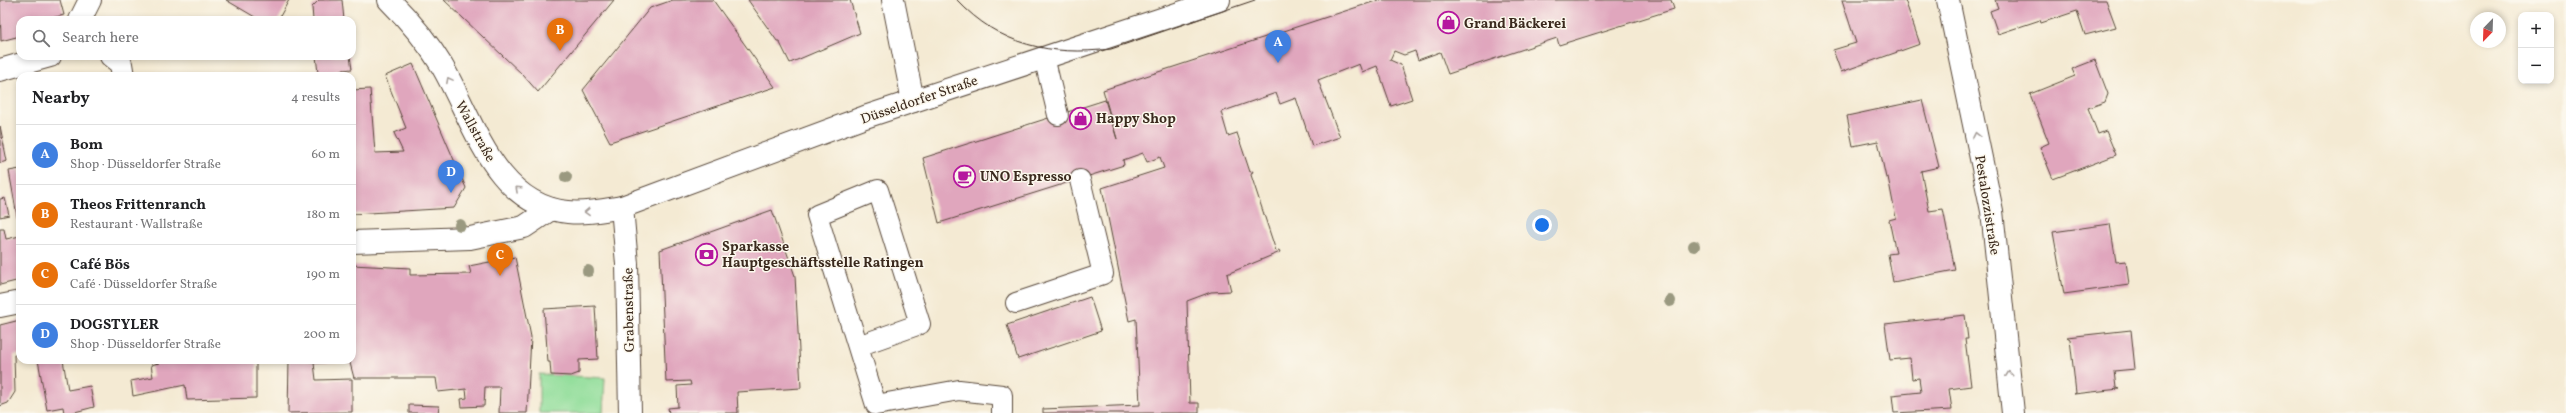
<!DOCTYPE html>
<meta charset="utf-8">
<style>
:root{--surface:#fff;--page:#f2f2f2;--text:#202124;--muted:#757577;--line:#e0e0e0;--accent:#2563eb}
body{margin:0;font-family:Vollkorn,serif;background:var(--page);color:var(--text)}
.controls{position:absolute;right:12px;top:12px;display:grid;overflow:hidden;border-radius:8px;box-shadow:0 2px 6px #0003}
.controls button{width:36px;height:36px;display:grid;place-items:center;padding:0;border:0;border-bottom:1px solid var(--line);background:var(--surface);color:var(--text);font:20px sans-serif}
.compass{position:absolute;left:2470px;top:12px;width:36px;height:36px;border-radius:50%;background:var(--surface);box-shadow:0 2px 6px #0003;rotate:203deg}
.you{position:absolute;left:1542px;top:225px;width:14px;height:14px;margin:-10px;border:3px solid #fff;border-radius:50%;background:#1a73e8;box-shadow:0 0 0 6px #1a73e833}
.badge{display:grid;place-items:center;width:26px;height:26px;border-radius:50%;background:var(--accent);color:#fff;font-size:13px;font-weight:700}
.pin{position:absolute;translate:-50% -33px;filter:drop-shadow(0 1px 2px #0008)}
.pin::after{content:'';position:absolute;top:21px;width:14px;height:12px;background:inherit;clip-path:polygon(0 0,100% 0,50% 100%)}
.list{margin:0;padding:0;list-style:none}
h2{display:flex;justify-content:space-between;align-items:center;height:52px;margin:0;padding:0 16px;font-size:17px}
h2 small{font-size:13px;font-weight:400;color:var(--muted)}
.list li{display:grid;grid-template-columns:26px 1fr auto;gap:12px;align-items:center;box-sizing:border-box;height:60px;padding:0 16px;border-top:1px solid var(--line)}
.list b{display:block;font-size:15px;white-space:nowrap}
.list p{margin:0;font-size:13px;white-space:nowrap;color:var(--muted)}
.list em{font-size:13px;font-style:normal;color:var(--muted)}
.icon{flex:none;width:22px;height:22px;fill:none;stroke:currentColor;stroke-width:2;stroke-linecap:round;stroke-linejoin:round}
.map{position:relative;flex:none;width:2566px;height:413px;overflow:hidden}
.search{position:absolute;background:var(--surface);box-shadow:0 2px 6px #0003;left:16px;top:16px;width:340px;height:44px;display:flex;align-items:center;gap:10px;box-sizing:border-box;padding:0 14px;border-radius:12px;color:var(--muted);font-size:15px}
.panel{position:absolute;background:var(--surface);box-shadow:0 2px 6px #0003;left:16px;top:72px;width:340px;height:292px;border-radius:12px}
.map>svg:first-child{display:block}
.green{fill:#93de9b;stroke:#67845c}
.building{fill:#e0a6bd}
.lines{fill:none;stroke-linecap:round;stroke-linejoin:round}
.service-casing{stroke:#574739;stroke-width:22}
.pedestrian-casing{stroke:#574739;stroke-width:24}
.minor-casing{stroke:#574739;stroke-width:24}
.service{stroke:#fff;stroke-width:20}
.pedestrian{stroke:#fff;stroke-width:22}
.minor{stroke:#fff;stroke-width:22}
.tram{stroke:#3b2a1e;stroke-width:1}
.tree{fill:#9a9980}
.oneway{stroke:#a79f9a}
.labels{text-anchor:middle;stroke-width:3;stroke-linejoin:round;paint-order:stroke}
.poi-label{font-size:14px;font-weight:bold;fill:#3b2a1e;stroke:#fbf7ec;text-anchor:start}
.street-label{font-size:14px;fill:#3b2a1e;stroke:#fbf7ec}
</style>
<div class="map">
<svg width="2566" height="413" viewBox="0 0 2566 413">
<rect width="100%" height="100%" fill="#fbf7ec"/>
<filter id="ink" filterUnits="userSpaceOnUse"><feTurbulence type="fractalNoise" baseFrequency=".025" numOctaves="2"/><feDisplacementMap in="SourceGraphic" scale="8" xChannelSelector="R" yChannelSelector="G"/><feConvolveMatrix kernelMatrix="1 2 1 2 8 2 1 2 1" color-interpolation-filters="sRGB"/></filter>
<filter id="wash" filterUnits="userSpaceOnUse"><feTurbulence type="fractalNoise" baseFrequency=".012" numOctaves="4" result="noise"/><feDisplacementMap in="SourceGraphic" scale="16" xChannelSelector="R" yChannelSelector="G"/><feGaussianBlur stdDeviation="0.9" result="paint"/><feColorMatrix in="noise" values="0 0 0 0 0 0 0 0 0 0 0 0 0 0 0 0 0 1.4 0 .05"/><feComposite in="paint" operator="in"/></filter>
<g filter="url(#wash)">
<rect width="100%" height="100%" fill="#f4ead3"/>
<!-- green -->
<polygon class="green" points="539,374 605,378 603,413 539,413"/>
<g id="blocks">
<!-- building -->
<g class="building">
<polygon points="0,0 60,0 64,15 43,20 20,20 20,36 1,41"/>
<polygon points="226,0 289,0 278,20 260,20"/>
<polygon points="319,0 342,0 344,20 313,20 312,7"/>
<polygon points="444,0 614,0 538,92 523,75"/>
<polygon points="673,0 713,0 775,87 610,142 583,90 650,8"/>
<polygon points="748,0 850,0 860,33 790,63 779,41 777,41"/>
<polygon points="1379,0 1671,0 1674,9 1559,45 1557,38 1448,74 1440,52 1418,60 1415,51 1404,55 1394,51 1390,60 1401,65 1412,99 1391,106 1377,66 1362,72 1359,64 1318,80 1340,137 1312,146 1296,98 1280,104 1276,93 1221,112 1228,136 1237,133 1250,172 1253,171 1251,175 1276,251 1279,250 1280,252 1227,274 1231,291 1211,292 1187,301 1190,403 1199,403 1199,413 1043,413 1043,409 1140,405 1136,319 1129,321 1102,188 1164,168 1160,157 1147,162 1143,153 1123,160 1124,165 939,223 923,158 1105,100 1117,139 1103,90"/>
<polygon points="1842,0 1905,0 1920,44 1841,72 1833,50 1856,43"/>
<polygon points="1995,0 2106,0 2116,27 2085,35 2077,11 2041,23 2040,20 1998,34 1990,11 1998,8"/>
<polygon points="316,56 350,56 352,69 318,73"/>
<polygon points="2095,60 2108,94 2105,102 2088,108 2098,134 2106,131 2116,155 2053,179 2040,147 2049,143 2030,94 2075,76 2072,69"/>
<polygon points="413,64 466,188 454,208 352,214 352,90 370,89 375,153 403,152 394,133 406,128 385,76"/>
<polygon points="1922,100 1939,167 1921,171 1929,211 1943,209 1955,270 1893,282 1888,254 1896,253 1889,220 1896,218 1888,177 1886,178 1878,141 1853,146 1847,116"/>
<polygon points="0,126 7,161 0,163"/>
<polygon points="20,169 20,227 19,227 9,171"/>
<polygon points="5,198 9,215 0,217 0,199"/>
<polygon points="772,210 795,276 801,388 737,392 738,413 669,413 668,408 678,407 677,386 691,385 690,381 666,382 660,250"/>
<polygon points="2110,224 2116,262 2126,261 2129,285 2064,294 2053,232"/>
<polygon points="0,229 4,229 6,239 20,236 20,280 0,285"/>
<polygon points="515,257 531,337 527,413 499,413 500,387 485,387 484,406 462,407 461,399 467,398 466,389 438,392 436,378 354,378 350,363 350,360 352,360 352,265 410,268 410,275 471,274 469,266"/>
<polygon points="1090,297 1101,331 1018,359 1007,325"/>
<polygon points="595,306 598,359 579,360 579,373 571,376 551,375 550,362 548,362 544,309"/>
<polygon points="1965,315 1968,339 1965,339 1971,386 1949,389 1952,410 1894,413 1892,395 1921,392 1919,378 1912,379 1910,358 1890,360 1885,324"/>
<polygon points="20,320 20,354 14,355 15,392 8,403 0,406 0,325"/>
<polygon points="2131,330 2135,369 2114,371 2116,388 2119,389 2074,394 2076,393 2070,339 2067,337"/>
<polygon points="38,360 63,360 68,390 90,386 94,407 71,413 64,413 63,407 47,410"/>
<polygon points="158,360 256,360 256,398 187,400 185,385 133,396 131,381 153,377 151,365 159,363"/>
<polygon points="289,360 314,362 314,360 339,360 339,362 314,363 316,380 352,379 352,412 288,413"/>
<polygon points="409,405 439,406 438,413 409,413"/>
</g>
</g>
</g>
<g filter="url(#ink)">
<use href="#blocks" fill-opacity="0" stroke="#574739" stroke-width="1"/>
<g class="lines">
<defs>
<g id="service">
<polyline points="1044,57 1058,115"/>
<polyline points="1016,303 1103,274 1080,180"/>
<polyline points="858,346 920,324 878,190 817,215 876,405 959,390 1002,395 1002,413"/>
</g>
<g id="pedestrian">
<polyline points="80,20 90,0"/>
<polyline points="111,56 121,64 123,76"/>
<polyline points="0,70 50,56"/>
<polyline points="352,242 470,238 524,227 551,209"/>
<polyline points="0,306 20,302"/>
</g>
<g id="minor">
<path d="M389 0C409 20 427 41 442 66 473 119 494 205 568 212 586 214 604 210 622 207L865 117 1219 0"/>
<polyline points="893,0 913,101"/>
<polyline points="1948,0 1992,211 2013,413"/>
<polyline points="622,207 627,264 630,413"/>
</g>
</defs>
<!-- service casing -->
<use href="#service" class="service-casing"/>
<!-- pedestrian casing -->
<use href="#pedestrian" class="pedestrian-casing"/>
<!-- minor casing -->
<use href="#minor" class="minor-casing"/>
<!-- service -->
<use href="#service" class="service"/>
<!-- pedestrian -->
<use href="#pedestrian" class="pedestrian"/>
<!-- minor -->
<use href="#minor" class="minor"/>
<!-- tram -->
<path class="tram" d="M957 0C1000 46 1051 56 1111 49L1255 0"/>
</g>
<!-- trees -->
<g class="tree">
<circle cx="566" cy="177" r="6"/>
<circle cx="460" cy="225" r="6"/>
<circle cx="1694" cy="246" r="6"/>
<circle cx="588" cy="271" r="6"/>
<circle cx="1670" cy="301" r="6"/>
</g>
<!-- one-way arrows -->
<defs><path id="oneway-chevron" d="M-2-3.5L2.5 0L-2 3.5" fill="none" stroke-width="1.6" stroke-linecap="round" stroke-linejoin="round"/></defs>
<g class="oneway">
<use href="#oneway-chevron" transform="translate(449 80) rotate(-118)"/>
<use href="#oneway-chevron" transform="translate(1976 135) rotate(-102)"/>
<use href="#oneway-chevron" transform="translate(518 189) rotate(-137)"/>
<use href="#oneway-chevron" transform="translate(587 212) rotate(178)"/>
<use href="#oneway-chevron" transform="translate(2009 374) rotate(-96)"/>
</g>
</g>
<!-- icons -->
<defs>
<symbol id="shop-ring" viewBox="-11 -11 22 22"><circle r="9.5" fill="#fbf7ec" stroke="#b5179e" stroke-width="1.5"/><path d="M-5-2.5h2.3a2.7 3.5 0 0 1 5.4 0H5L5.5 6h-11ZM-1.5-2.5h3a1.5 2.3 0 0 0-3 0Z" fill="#b5179e"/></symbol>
<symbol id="cafe-ring" viewBox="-11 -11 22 22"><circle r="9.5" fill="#fbf7ec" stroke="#b5179e" stroke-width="1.5"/><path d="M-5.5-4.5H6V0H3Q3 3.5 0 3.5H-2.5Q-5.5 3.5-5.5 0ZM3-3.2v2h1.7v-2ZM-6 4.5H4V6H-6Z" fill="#b5179e"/></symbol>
<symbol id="bank-ring" viewBox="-11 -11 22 22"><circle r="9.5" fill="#fbf7ec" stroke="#b5179e" stroke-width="1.5"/><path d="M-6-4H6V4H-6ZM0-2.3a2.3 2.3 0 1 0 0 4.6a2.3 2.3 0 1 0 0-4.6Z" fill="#b5179e"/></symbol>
</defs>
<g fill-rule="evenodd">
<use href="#shop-ring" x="1436" y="10" width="25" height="25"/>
<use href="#shop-ring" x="1068" y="106" width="25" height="25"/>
<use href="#cafe-ring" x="952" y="164" width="25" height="25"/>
<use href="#bank-ring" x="694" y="242" width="25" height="25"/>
</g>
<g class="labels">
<!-- poi labels -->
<g class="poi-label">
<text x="1464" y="28">Grand Bäckerei</text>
<text x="1096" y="123">Happy Shop</text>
<text x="980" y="181">UNO Espresso</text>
<text x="722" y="251">Sparkasse<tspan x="722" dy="16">Hauptgeschäftsstelle Ratingen</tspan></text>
</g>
<!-- street labels -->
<g class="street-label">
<text transform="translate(919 99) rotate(-19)" y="5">Düsseldorfer Straße</text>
<text transform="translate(476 131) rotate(61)" y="5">Wallstraße</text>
<text transform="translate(1988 205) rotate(81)" y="5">Pestalozzistraße</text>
<text transform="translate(628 310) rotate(-91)" y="5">Grabenstraße</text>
</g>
</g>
</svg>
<div class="controls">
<button>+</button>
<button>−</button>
</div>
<svg class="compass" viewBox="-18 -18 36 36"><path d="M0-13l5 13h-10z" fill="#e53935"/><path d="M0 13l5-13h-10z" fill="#757577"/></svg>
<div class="you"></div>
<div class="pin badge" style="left:1278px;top:63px;background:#3f7fe0">A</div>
<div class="pin badge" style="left:560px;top:51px;background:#e8710a">B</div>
<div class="pin badge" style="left:500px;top:276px;background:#e8710a">C</div>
<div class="pin badge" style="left:451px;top:193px;background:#3f7fe0">D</div>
<div class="search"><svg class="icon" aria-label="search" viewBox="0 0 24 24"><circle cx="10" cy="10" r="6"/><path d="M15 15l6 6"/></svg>Search here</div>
<section class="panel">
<h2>Nearby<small>4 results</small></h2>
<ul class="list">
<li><span class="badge" style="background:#3f7fe0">A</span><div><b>Bom</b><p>Shop · Düsseldorfer Straße</p></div><em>60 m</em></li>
<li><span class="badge" style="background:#e8710a">B</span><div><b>Theos Frittenranch</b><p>Restaurant · Wallstraße</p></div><em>180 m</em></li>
<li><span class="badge" style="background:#e8710a">C</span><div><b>Café Bös</b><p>Café · Düsseldorfer Straße</p></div><em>190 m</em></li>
<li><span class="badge" style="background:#3f7fe0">D</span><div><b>DOGSTYLER</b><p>Shop · Düsseldorfer Straße</p></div><em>200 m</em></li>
</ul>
</section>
</div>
